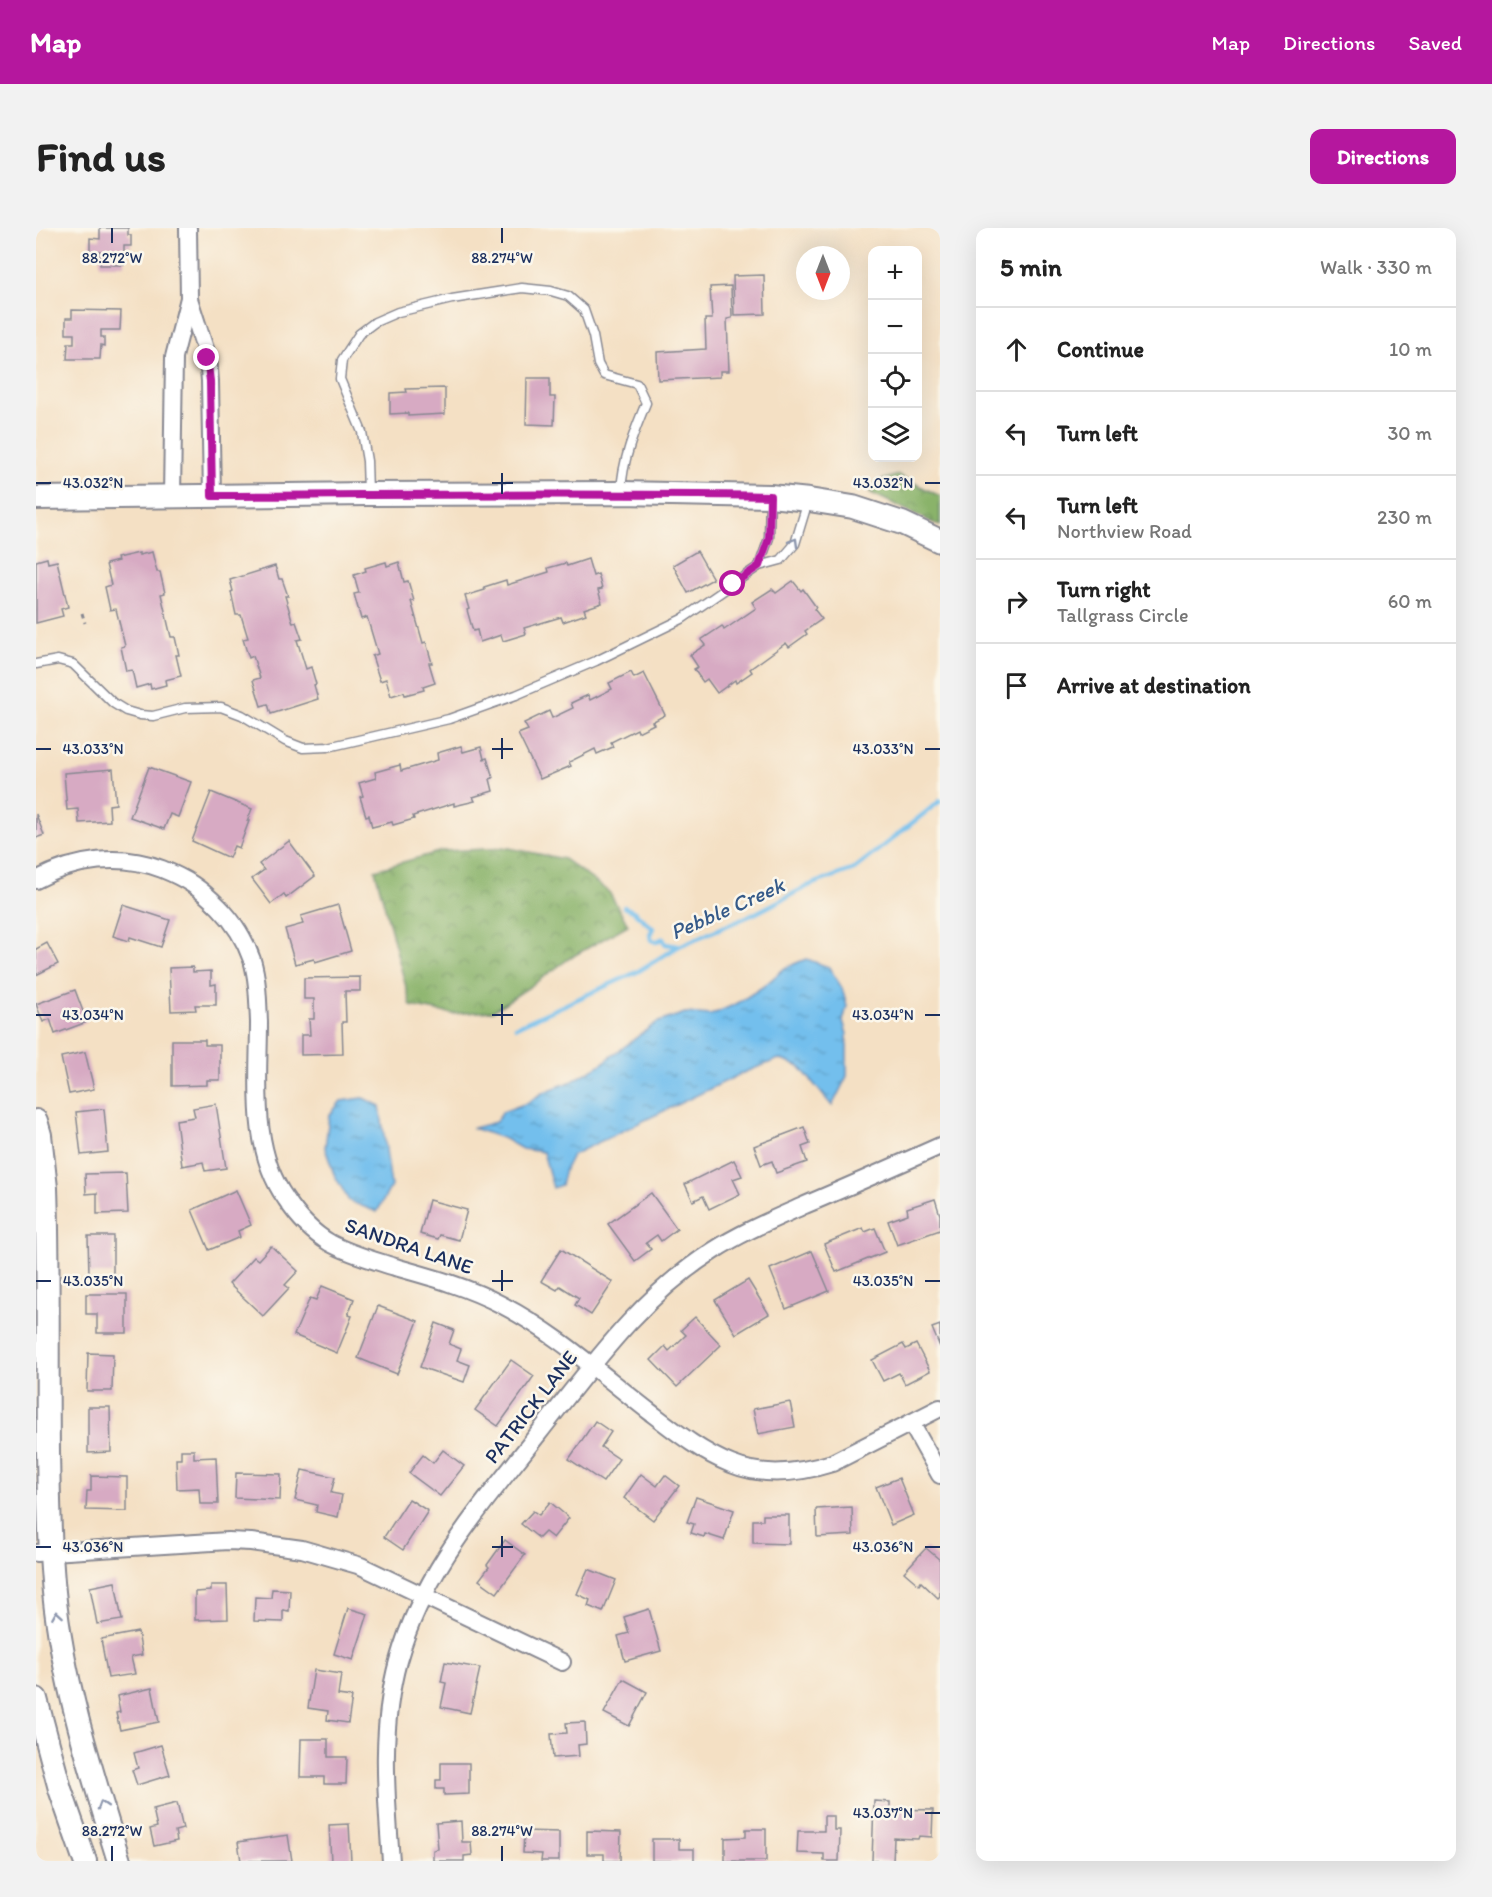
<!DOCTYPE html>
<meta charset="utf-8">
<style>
:root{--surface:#fff;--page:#f2f2f2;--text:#222;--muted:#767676;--line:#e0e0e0;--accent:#b5179e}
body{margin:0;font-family:Itim,sans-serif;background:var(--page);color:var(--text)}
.controls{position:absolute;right:18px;top:18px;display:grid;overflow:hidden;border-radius:12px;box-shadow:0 6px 24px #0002}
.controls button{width:54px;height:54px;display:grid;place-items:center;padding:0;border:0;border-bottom:2px solid var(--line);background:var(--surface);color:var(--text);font:30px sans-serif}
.compass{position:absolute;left:760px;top:18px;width:54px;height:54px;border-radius:50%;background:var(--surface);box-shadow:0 6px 24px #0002;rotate:180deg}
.stop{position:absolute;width:18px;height:18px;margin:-14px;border:4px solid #b5179e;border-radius:50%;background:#fff}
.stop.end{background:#b5179e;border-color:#fff;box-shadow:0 2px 6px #0008}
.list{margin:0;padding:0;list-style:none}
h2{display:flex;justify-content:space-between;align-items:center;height:78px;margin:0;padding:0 24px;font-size:26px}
h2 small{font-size:20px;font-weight:400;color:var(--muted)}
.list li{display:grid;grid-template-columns:39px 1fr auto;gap:18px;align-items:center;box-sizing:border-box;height:84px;padding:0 24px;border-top:2px solid var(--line)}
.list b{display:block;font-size:22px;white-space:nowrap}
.list p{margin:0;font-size:20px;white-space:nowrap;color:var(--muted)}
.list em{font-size:20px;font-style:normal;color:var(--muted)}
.icon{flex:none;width:33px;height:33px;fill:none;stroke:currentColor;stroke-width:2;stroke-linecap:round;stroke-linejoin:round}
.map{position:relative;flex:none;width:904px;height:1633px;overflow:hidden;border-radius:12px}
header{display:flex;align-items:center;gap:36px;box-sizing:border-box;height:84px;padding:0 30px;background:var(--accent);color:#fff}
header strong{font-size:28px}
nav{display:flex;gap:33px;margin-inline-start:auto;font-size:21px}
.intro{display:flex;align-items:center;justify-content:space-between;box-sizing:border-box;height:144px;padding:0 36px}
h1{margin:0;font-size:42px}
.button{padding:15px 27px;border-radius:12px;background:var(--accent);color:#fff;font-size:21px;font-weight:700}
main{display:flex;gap:36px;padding:0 36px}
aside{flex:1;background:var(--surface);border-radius:12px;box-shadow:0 6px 24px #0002}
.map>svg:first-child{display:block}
.forest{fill:url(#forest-crowns);stroke:#527164;stroke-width:1.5}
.water{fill:url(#water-ripples);stroke:#4777a6;stroke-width:1.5}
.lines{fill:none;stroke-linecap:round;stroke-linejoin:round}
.stream{stroke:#73bfed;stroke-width:4.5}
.building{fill:#d7aac3}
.lane-casing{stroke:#888891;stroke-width:11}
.street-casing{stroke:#888891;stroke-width:20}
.secondary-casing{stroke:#888891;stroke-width:26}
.path{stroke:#888891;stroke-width:3;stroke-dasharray:4.5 4.5;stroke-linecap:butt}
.lane{stroke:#fff;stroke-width:8}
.street{stroke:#fff;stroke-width:16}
.secondary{stroke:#fff;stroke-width:22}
.oneway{stroke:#8d97ae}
.route{stroke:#b5179e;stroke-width:8}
.ticks{fill:none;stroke:#1b2f5e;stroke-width:2}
.labels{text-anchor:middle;stroke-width:5;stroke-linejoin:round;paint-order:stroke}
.street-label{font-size:21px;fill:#1b2f5e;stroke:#fbf7ec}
.water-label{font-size:22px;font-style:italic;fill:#355a89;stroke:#fbf7ec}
.ticks-label{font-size:15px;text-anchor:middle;fill:#1b2f5e;stroke:#fbf7ec;stroke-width:5;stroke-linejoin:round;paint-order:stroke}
</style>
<header>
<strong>Map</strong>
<nav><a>Map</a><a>Directions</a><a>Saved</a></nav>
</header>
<div class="intro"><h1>Find us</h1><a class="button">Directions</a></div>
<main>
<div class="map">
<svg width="904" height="1633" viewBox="0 0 904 1633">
<defs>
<pattern id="forest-crowns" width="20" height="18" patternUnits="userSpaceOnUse" patternTransform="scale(1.5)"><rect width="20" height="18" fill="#8ab36b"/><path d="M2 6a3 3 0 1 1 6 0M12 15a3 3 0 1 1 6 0" fill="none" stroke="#70925b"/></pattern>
<pattern id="water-ripples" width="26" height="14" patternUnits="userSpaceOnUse" patternTransform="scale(1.5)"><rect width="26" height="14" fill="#73bfed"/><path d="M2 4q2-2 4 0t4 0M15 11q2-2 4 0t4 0" fill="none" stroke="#5e9cc3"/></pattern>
</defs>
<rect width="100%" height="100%" fill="#fbf7ec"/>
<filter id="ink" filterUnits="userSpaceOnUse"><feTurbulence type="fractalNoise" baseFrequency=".0167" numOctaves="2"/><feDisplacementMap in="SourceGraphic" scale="12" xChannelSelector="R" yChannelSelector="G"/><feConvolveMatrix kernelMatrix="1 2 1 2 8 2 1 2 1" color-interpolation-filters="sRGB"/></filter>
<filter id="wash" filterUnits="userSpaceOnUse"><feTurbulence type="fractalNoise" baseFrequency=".008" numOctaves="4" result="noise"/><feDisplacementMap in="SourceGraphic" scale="24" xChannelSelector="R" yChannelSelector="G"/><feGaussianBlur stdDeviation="1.35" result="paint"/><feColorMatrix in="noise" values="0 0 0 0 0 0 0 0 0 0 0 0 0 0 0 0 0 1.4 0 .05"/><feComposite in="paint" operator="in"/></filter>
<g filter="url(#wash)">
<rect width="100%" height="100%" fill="#f4e0c4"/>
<!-- forest -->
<g class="forest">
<polygon points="862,247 904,268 904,298 833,264 842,253"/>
<polygon points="473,620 528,631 573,664 592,697 534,730 495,758 457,783 416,786 375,778 339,642 406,623"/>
</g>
<!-- water -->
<g class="water">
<polygon points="770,731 793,739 806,760 811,778 807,793 811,806 811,848 796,878 764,839 743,831 709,844 536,927 529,941 525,957 517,960 507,924 486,921 469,911 437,900 460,894 466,884 491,875 508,864 537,853 564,837 620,795 649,785 675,787 702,775 728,758 749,740"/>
<polygon points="327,870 344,878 355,958 341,984 313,973 298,946 289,920 293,888 305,873"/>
</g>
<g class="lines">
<!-- stream -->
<g class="stream">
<polyline points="588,679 597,683 617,700 614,706 615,712 620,714 627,710 629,716 643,718"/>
<polyline points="480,799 601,744 643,718 720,685 774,657 818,641 904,573"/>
</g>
</g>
<g id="blocks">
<!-- building -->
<g class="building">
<polygon points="64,0 92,0 92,7 95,7 95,18 88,18 88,37 64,37 64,23 54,23 54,10 64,11"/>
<polygon points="728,47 729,86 698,87 697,48"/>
<polygon points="695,58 696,90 691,91 693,143 684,143 684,149 622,152 621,124 670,121 669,91 676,91 674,59"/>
<polygon points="36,82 85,83 84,102 65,102 65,109 68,109 68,118 65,117 64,131 31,131 32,115 38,115 38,106 30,106 30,90 36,90"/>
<polygon points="491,150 514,150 514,169 519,169 518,197 490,196"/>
<polygon points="409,160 409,186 372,188 372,185 354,186 354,165 371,164 370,161"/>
<polygon points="661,323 677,351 652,365 637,337"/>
<polygon points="116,324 121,344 124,344 129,365 125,366 135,409 139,409 143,427 140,427 145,448 129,452 130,457 115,461 114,456 100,460 96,442 90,443 85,419 89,418 80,381 74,382 69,359 75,357 70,336 82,333 81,330 103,325 103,327"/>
<polygon points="11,330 12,335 21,333 32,379 25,381 27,388 0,395 0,333"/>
<polygon points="552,331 557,348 562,346 566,361 562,362 566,375 548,381 550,386 527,394 525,389 488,400 490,406 467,413 465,407 444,414 441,402 437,403 431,382 433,381 429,368 449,362 448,359 470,352 471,357 513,344 512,340 530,335 531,338"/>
<polygon points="350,334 351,338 363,334 368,354 372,353 378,373 375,373 387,415 390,414 396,435 393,435 399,455 387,459 388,462 369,467 368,464 355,468 350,451 344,453 336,428 342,426 331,389 325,391 318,366 323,365 318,347 330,343 329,340"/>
<polygon points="239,338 243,351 246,351 252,368 249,368 257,395 260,394 266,411 261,412 270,441 275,439 280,456 278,457 282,471 235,486 232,476 225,478 217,452 224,450 217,428 213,430 210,421 207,411 212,410 205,387 200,387 195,364 197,363 194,352"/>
<polygon points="757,353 765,363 767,361 780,379 778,381 786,391 769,403 771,406 753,419 750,415 714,441 716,444 700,455 699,452 681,465 671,451 667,454 662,447 658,441 662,439 654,427 669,417 665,412 686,398 688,402 720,380 716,374 736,361 740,365"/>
<polygon points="595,444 598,450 608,445 629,487 616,494 618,496 602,504 601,501 575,514 577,519 561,526 559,521 533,534 535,538 504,551 482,506 492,502 488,495 513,483 516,490 537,480 535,475 552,467 554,472 576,461 573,455"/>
<polygon points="425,518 427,524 445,519 448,531 451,530 457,550 454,551 457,563 437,569 439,573 418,578 418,575 377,588 378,591 357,597 356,594 336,599 333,587 330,588 324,569 327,568 323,555 340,550 339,544 364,537 365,543 402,532 401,525"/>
<polygon points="113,539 155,554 142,589 134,586 128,601 94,589"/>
<polygon points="77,541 80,576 73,577 74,593 43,595 42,581 31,582 28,545"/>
<polygon points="175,564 216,581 211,593 213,593 203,620 198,618 193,630 156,613"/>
<polygon points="0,586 8,607 0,610"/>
<polygon points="253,613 279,648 250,670 248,666 235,676 216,651 228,642 223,636"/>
<polygon points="87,677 134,692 125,719 94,709 93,713 77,708"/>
<polygon points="302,677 315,723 279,734 278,731 259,736 249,701 267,696 265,688"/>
<polygon points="11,715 22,736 0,747 0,721"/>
<polygon points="157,739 157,744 175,743 175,757 180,756 180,777 159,777 160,782 135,783 133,740"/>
<polygon points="324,749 324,763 309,763 310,794 306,794 307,826 265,827 265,807 274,807 273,791 278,791 278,771 268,771 268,750"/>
<polygon points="39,762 51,794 19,806 14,791 7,794 0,776"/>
<polygon points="136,812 169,812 169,817 184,817 184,852 171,852 171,857 136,858"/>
<polygon points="49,824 58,861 33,866 25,829"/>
<polygon points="180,876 190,940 169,943 167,934 146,938 140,892 159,889 157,880"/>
<polygon points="68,881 72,924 45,927 40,884"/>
<polygon points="768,899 774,916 766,919 771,934 740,945 736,933 725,937 718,918"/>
<polygon points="698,932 706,948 697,951 704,966 673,981 667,968 657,973 649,956"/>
<polygon points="90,945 92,985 61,986 61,965 50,966 49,946"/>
<polygon points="200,962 215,997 202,1003 204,1009 173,1022 156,982"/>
<polygon points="615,965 641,1001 625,1013 621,1007 610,1015 615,1021 599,1033 572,996"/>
<polygon points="899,971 904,987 904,1002 861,1017 852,993 872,986 871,980"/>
<polygon points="393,972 431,982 423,1012 404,1007 402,1011 384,1006"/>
<polygon points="827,1000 829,1004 839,1000 849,1024 800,1044 788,1016"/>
<polygon points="52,1008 77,1008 77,1046 53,1046"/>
<polygon points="235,1018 262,1043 249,1057 253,1060 227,1088 193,1056 218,1029 222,1032"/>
<polygon points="525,1021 577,1054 555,1087 539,1077 543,1070 524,1058 521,1062 505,1053"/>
<polygon points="776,1023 793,1063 750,1081 734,1041"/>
<polygon points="712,1052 733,1086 700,1106 679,1072"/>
<polygon points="286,1058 318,1071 312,1087 316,1088 301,1125 258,1107 274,1070 280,1072"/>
<polygon points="50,1066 91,1066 91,1105 61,1105 61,1086 50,1086"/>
<polygon points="342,1078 382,1093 361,1146 322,1130"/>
<polygon points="659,1089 685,1117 641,1159 615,1132 629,1118 633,1123 650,1107 645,1102"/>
<polygon points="400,1095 418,1102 413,1116 425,1121 421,1132 434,1137 428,1154 384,1139"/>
<polygon points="904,1097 904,1119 896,1100"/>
<polygon points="867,1116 870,1121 880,1116 894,1143 869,1156 863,1145 847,1153 836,1132"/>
<polygon points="52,1125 77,1126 76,1163 51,1163"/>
<polygon points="475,1132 498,1148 462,1198 439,1182"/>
<polygon points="754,1174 759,1199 722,1206 717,1181"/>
<polygon points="52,1179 74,1179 75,1224 52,1225"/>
<polygon points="559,1193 575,1204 565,1219 583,1231 567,1254 533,1231"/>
<polygon points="145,1222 158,1222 158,1230 180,1229 182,1276 164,1276 163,1260 141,1261 140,1231 145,1231"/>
<polygon points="407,1222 428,1238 404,1268 373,1245 387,1227 397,1235"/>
<polygon points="266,1242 299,1249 295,1265 306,1267 302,1289 280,1284 281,1277 259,1272"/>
<polygon points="200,1245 245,1246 244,1272 199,1270"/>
<polygon points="605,1246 621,1258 629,1247 643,1258 617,1292 588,1270"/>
<polygon points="55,1248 91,1249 91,1283 50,1282 51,1263 55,1263"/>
<polygon points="863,1250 878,1287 855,1297 840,1259"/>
<polygon points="660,1269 698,1282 688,1312 669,1306 668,1309 655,1305 658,1296 651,1294"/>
<polygon points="373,1271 392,1283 367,1322 348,1309"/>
<polygon points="514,1274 533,1290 517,1310 509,1304 503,1310 485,1296 497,1283 503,1287"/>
<polygon points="816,1279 817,1307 781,1309 780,1281"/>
<polygon points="727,1287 753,1287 753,1316 717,1315 717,1292 727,1292"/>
<polygon points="469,1312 489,1327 461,1365 443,1352 453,1339 451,1337"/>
<polygon points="890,1320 904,1332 904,1368 902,1370 885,1354 883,1357 868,1344"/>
<polygon points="552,1341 580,1352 567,1384 552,1378 554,1372 541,1366"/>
<polygon points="79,1354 86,1392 61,1396 54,1359"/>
<polygon points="175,1357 191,1357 192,1391 159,1392 159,1364 175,1363"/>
<polygon points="236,1361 254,1362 253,1383 247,1382 247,1394 218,1393 219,1369 235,1370"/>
<polygon points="312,1380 332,1386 317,1432 298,1426"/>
<polygon points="613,1381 625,1423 589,1433 582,1408 593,1405 588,1389"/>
<polygon points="102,1404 106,1427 95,1429 99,1446 72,1450 65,1411"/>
<polygon points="409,1434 444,1440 434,1485 405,1479 410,1455 405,1454"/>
<polygon points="278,1442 305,1446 302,1467 316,1469 312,1495 291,1492 292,1483 272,1480"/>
<polygon points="587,1451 611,1464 593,1498 568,1485"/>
<polygon points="116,1460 123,1494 84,1502 80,1485 84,1484 81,1468"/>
<polygon points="549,1494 550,1516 542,1517 543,1528 517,1530 515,1506 531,1505 530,1495"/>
<polygon points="265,1511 292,1511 292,1529 311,1529 310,1556 288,1556 288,1549 264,1549"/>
<polygon points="125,1517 134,1547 101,1557 96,1542 102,1540 98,1525"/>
<polygon points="405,1535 433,1535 433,1566 408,1567 408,1561 400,1561 400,1552 405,1552"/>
<polygon points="838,1573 854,1574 854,1581 897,1582 896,1609 883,1608 882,1611 858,1610 857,1633 836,1633"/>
<polygon points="141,1575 147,1601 139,1603 141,1613 118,1618 114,1601 121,1599 117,1581"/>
<polygon points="788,1588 798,1588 798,1602 804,1602 803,1633 788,1633 788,1626 761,1625 762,1603 788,1603"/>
<polygon points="425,1593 426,1614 435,1614 436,1627 428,1628 428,1633 397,1633 397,1622 402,1621 400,1595"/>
<polygon points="313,1596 315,1633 295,1633 293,1597"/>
<polygon points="710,1601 730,1601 730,1633 689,1633 689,1610 710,1609"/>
<polygon points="488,1603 523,1604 523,1633 505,1633 506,1626 487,1625"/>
<polygon points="551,1603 585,1604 584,1633 568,1633 568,1626 551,1626"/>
<polygon points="252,1607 256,1633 205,1633 202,1614"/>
<polygon points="616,1611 643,1611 643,1621 658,1621 658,1633 616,1633"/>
</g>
</g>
</g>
<g filter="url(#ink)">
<use href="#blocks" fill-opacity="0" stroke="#888891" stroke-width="1.5"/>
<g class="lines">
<defs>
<g id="lane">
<path d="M332 264 331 233 326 204 304 151 306 132 323 106 339 94 362 84 416 71 486 60 515 63 532 68 548 82 557 108 562 136 568 147 601 156 610 175C598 204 586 233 585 265"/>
<polyline points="723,338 733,310 734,268"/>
<polyline points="0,436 22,432 37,436 77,475 90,483 104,487 117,488 149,480 185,479 206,487 249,513 267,520 292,519 413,491 480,467 560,433 646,391 723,338 745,332 759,316 772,273"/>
</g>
<g id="street">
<polyline points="153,71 172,130 174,153 176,268"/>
<polyline points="136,269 138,129 153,70 152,0"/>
<path d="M0 652C39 631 85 625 126 641 151 651 164 660 183 679 197 693 209 712 216 732 222 752 222 773 223 794 223 853 214 921 250 971 261 988 277 1005 294 1015 314 1026 337 1032 359 1039 395 1049 432 1059 466 1077 520 1105 566 1147 614 1184 640 1204 665 1224 695 1236 727 1249 764 1245 796 1235L904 1180"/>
<polyline points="875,1195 904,1247"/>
<polyline points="0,1325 192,1313 215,1314 266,1321 325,1338 526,1434"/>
<path d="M355 1633C350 1566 344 1499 362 1433 388 1341 445 1279 502 1206 556 1138 603 1070 677 1023 706 1004 738 991 769 977 814 958 859 938 904 918"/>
</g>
<g id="secondary">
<polyline points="0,270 332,266 585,265 734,268 773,272 817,279 866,295 904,313"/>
<path d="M0 893 4 907 10 960C13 1048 11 1135 12 1223 13 1270 13 1317 18 1364 27 1456 56 1545 83 1633"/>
<polyline points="0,1471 24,1561 49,1633"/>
</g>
</defs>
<!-- lane casing -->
<use href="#lane" class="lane-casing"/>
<!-- street casing -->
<use href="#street" class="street-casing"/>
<!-- secondary casing -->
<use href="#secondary" class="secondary-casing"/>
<!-- path -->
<polyline class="path" points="46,385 49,395"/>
<!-- lane -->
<use href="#lane" class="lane"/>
<!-- street -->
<use href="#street" class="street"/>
<!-- secondary -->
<use href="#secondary" class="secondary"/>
</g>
<!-- one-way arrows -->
<defs><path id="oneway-chevron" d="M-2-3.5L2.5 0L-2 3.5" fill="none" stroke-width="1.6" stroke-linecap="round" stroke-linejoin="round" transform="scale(1.5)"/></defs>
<g class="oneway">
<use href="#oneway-chevron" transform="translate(758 314) rotate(-60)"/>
<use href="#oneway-chevron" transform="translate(21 1387) rotate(-99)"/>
<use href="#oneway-chevron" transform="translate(66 1577) rotate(-107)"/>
</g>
</g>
<g class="lines" filter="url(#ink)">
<!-- route -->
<path class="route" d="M171 130 174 153 176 268C362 267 548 265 734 268L733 310 723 338 697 356"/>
</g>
<!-- ticks -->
<path class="ticks" d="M76 0V15M466 0V15M466 245V266M0 255H15M456 255H477M889 255H904M466 510V531M0 521H15M456 521H477M889 521H904M466 776V797M0 787H15M456 787H477M889 787H904M466 1042V1063M0 1053H15M456 1053H477M889 1053H904M466 1308V1329M0 1319H15M456 1319H477M889 1319H904M889 1585H904M76 1618V1633M466 1618V1633"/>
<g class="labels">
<!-- street labels -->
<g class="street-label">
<text transform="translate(373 1018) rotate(19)" y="7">SANDRA LANE</text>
<text transform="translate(495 1179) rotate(-52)" y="7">PATRICK LANE</text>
</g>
<!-- water labels -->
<g class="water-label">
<text transform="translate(691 680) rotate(-24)" y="8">Pebble Creek</text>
</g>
</g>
<g class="ticks-label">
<text x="76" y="35">88.272°W</text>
<text x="466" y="35">88.274°W</text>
<text x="847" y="260">43.032°N</text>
<text x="57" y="260">43.032°N</text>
<text x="847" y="526">43.033°N</text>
<text x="57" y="526">43.033°N</text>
<text x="57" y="792">43.034°N</text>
<text x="847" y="792">43.034°N</text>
<text x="57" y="1058">43.035°N</text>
<text x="847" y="1058">43.035°N</text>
<text x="57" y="1324">43.036°N</text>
<text x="847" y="1324">43.036°N</text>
<text x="847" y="1590">43.037°N</text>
<text x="76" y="1608">88.272°W</text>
<text x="466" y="1608">88.274°W</text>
</g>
</svg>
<div class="controls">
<button>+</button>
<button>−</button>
<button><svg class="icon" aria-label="locate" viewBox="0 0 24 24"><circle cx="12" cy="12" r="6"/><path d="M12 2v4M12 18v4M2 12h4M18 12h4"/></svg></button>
<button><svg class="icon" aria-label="layers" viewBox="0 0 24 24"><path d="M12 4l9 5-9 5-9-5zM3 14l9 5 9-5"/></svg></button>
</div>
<svg class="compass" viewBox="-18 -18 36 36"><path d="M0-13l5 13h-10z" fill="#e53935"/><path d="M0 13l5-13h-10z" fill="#767676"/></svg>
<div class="stop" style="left:697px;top:356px"></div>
<div class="stop end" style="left:171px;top:130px"></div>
</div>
<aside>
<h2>5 min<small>Walk · 330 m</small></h2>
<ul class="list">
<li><svg class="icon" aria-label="ahead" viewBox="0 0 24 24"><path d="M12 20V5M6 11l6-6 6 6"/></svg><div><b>Continue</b></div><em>10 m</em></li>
<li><svg class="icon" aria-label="left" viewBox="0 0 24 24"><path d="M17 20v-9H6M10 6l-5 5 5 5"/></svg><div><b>Turn left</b></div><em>30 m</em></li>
<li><svg class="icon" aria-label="left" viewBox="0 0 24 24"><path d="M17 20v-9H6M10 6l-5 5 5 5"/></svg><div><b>Turn left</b><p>Northview Road</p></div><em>230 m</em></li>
<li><svg class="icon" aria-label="right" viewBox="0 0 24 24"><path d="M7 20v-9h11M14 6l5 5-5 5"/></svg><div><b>Turn right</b><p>Tallgrass Circle</p></div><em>60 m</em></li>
<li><svg class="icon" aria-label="arrive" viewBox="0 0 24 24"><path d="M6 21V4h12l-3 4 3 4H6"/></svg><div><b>Arrive at destination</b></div></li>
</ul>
</aside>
</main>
